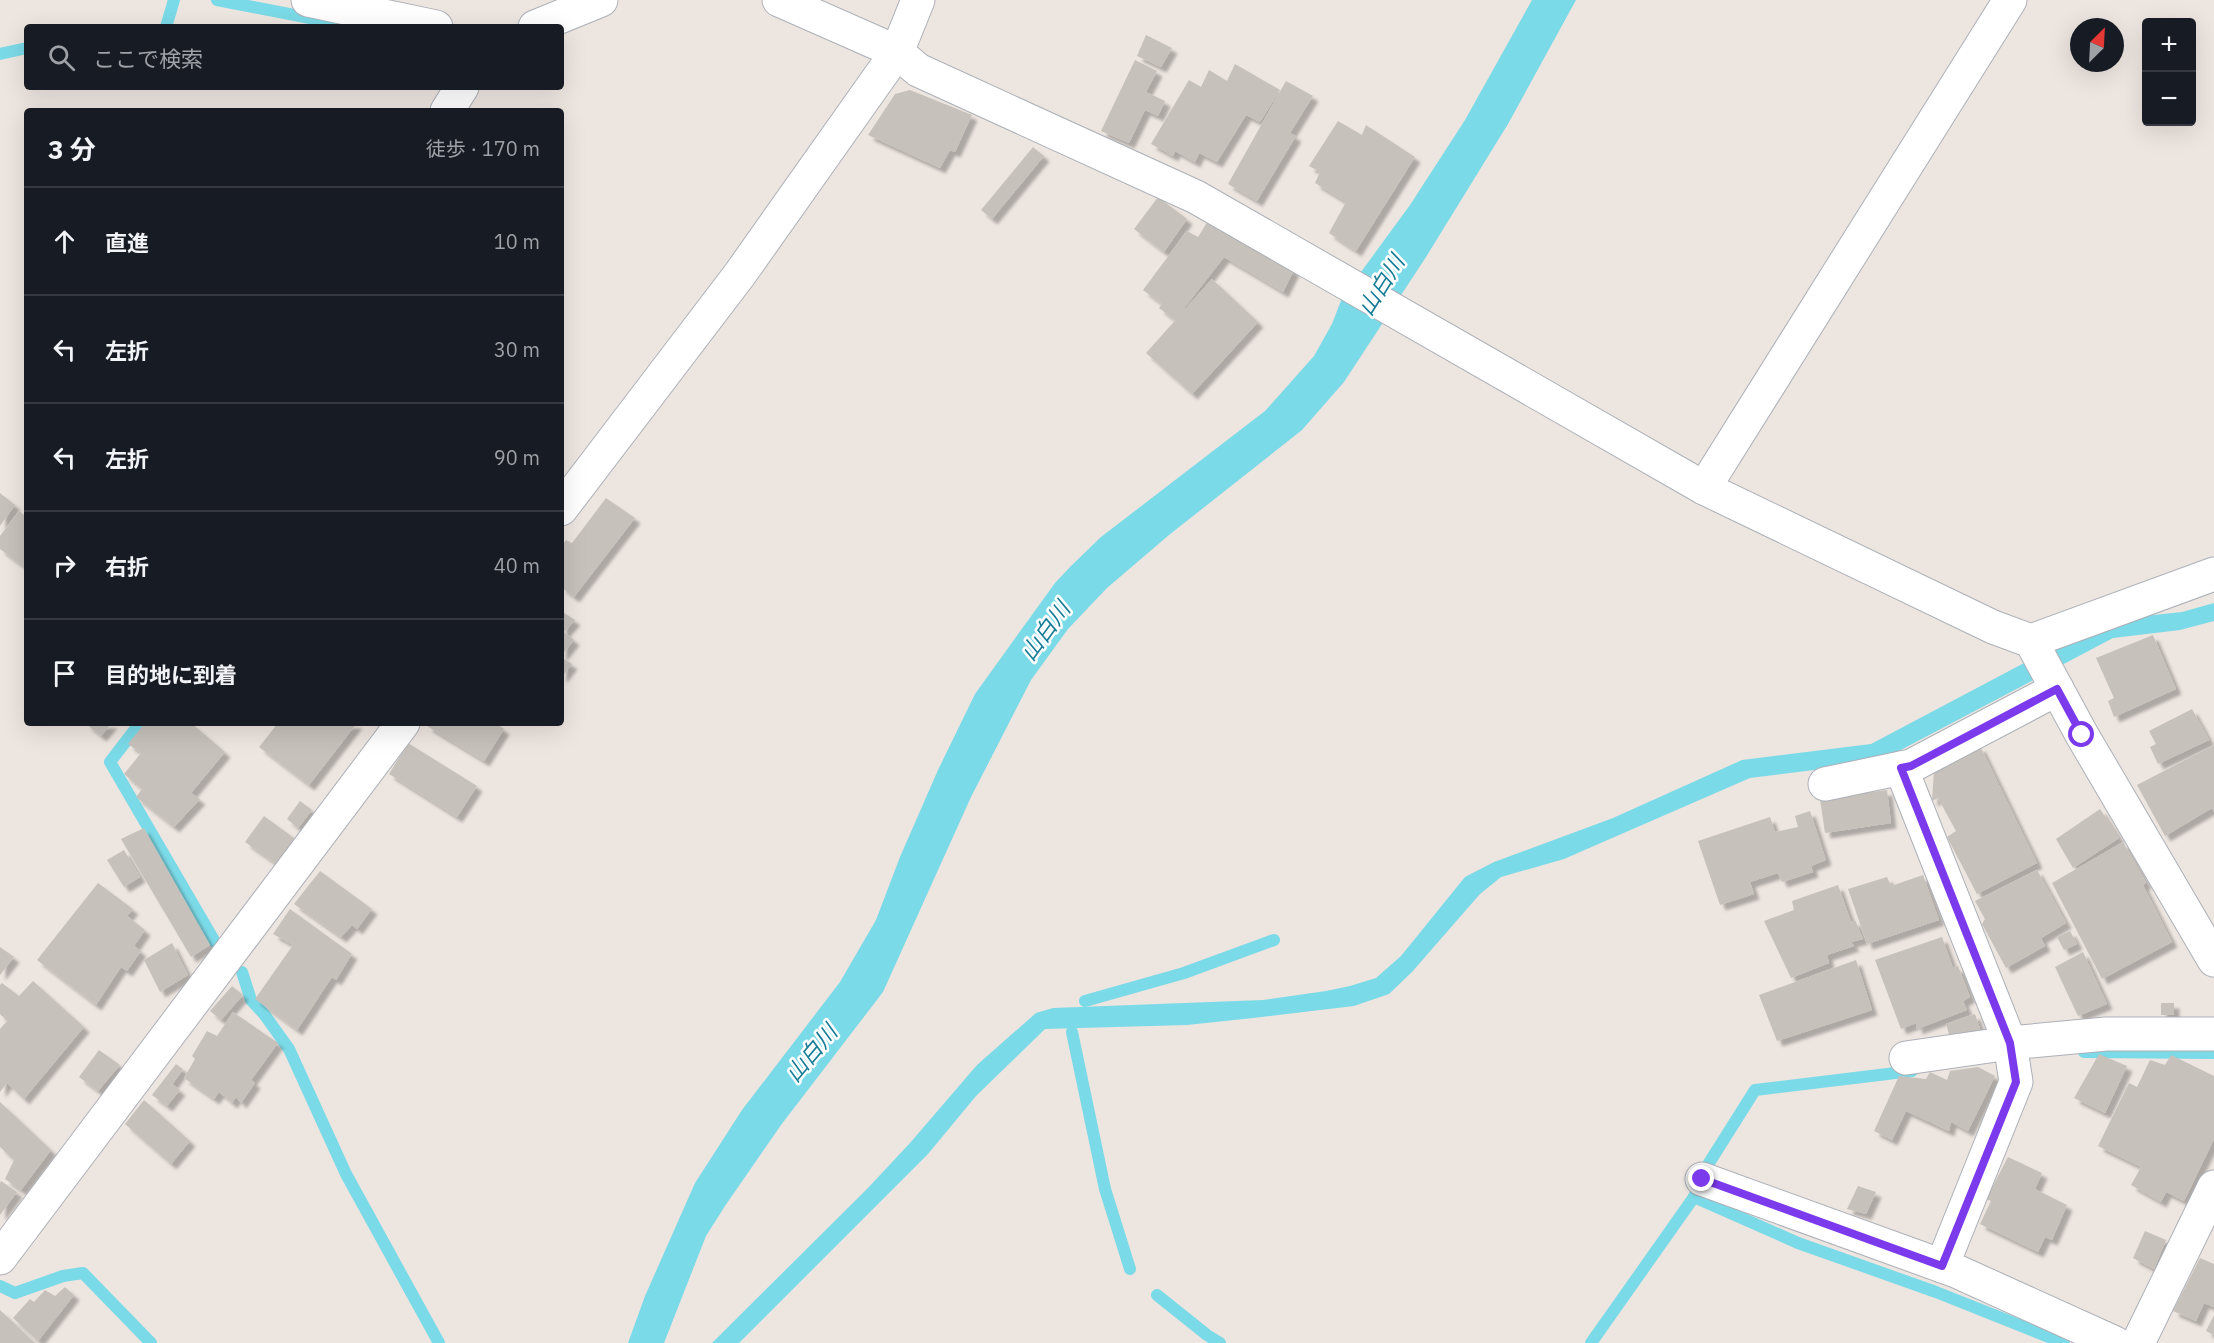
<!DOCTYPE html>
<html lang="ja">
<meta charset="utf-8">
<style>
:root{--surface:#171b24;--page:#242831;--text:#f1f3f6;--muted:#9ea1a6;--line:#363941}
body{margin:0;font-family:"IBM Plex Sans","Noto Sans JP",sans-serif;background:var(--page);color:var(--text)}
.controls{position:absolute;right:18px;top:18px;display:grid;overflow:hidden;border-radius:6px;box-shadow:0 6px 24px #0002}
.controls button{width:54px;height:54px;display:grid;place-items:center;padding:0;border:0;border-bottom:2px solid var(--line);background:var(--surface);color:var(--text);font:30px sans-serif}
.compass{position:absolute;left:2070px;top:18px;width:54px;height:54px;border-radius:50%;background:var(--surface);box-shadow:0 6px 24px #0002;rotate:24deg}
.stop{position:absolute;width:18px;height:18px;margin:-14px;border:4px solid #7c3aed;border-radius:50%;background:#fff}
.stop.end{background:#7c3aed;border-color:#fff;box-shadow:0 2px 6px #0008}
.list{margin:0;padding:0;list-style:none}
h2{display:flex;justify-content:space-between;align-items:center;height:78px;margin:0;padding:0 24px;font-size:26px}
h2 small{font-size:20px;font-weight:400;color:var(--muted)}
.list li{display:grid;grid-template-columns:39px 1fr auto;gap:18px;align-items:center;box-sizing:border-box;height:108px;padding:0 24px;border-top:2px solid var(--line)}
.list b{display:block;font-size:22px;white-space:nowrap}
.list em{font-size:20px;font-style:normal;color:var(--muted)}
.icon{flex:none;width:33px;height:33px;fill:none;stroke:currentColor;stroke-width:2;stroke-linecap:round;stroke-linejoin:round}
.map{position:relative;flex:none;width:2214px;height:1343px;overflow:hidden}
.search{position:absolute;background:var(--surface);box-shadow:0 6px 24px #0002;left:24px;top:24px;width:540px;height:66px;display:flex;align-items:center;gap:15px;box-sizing:border-box;padding:0 21px;border-radius:6px;color:var(--muted);font-size:22px}
.panel{position:absolute;background:var(--surface);box-shadow:0 6px 24px #0002;left:24px;top:108px;width:540px;height:618px;border-radius:6px}
.map>svg:first-child{display:block}
.water{fill:#7bdae7}
.lines{fill:none;stroke-linecap:round;stroke-linejoin:round}
.stream{stroke:#7bdae7;stroke-width:12}
.building{fill:#c6c1bb;filter:url(#shadow)}
.minor-casing{stroke:#acb0b8;stroke-width:35}
.minor{stroke:#fff;stroke-width:33}
.route{stroke:#7c3aed;stroke-width:8}
.labels{text-anchor:middle;stroke-width:5;stroke-linejoin:round;paint-order:stroke}
.water-label{font-size:22px;font-style:italic;fill:#177d96;stroke:#fff}
</style>
<div class="map">
<svg width="2214" height="1343" viewBox="0 0 2214 1343">
<defs>
<filter id="shadow"><feDropShadow dx="5.5" dy="5.5" stdDeviation="1.5" flood-color="#0004"/></filter>
</defs>
<rect width="100%" height="100%" fill="#ede5e0"/>
<!-- water -->
<g class="water">
<polygon points="1532,0 1576,0 1508,124 1426,257 1344,382 1302,430 1169,535 1107,588 1068,629 1031,680 971,797 883,992 781,1125 725,1206 706,1236 664,1343 628,1343 645,1296 695,1183 742,1110 840,982 876,920 900,857 938,770 975,694 1055,583 1071,566 1101,537 1265,411 1314,356 1332,324 1342,298 1410,205 1465,120"/>
<polygon points="2214,603 2214,621 2180,630 2113,638 1878,762 1750,778 1564,859 1501,877 1480,894 1412,972 1389,994 1354,1006 1253,1018 1187,1025 1045,1029 976,1096 928,1154 739,1343 712,1343 867,1189 910,1143 977,1065 1036,1013 1053,1008 1263,1000 1326,991 1350,986 1376,978 1401,956 1465,877 1494,862 1613,818 1742,760 1871,744 2060,644 2135,617 2182,612"/>
</g>
<g class="lines">
<!-- stream -->
<g class="stream">
<polyline points="217,0 356,27"/>
<polyline points="166,27 174,0"/>
<polyline points="0,54 27,48"/>
<polyline points="140,723 110,762 215,942"/>
<polyline points="242,972 251,1000 264,1014 289,1049 346,1174 439,1343"/>
<polyline points="1085,1001 1184,973 1274,940"/>
<polyline points="1072,1032 1105,1189 1130,1269"/>
<polyline points="2084,1052 2214,1053"/>
<polyline points="1694,1197 1798,1243 1936,1292 2064,1343"/>
<polyline points="0,1286 15,1293 63,1276 83,1273 151,1343"/>
<polyline points="1157,1295 1207,1335 1220,1343"/>
<polyline points="1591,1343 1694,1197 1709,1163 1755,1090 1912,1071"/>
</g>
</g>
<!-- building -->
<g class="building">
<polygon points="1146,35 1172,48 1161,67 1137,56"/>
<polygon points="1135,60 1157,71 1146,92 1165,101 1158,116 1145,110 1129,143 1101,131"/>
<polygon points="1235,64 1280,90 1260,122 1246,115 1217,162 1199,153 1195,162 1175,151 1173,156 1151,144 1189,80 1201,87 1209,70 1227,81"/>
<polygon points="1286,81 1313,96 1290,133 1296,136 1257,201 1228,184"/>
<polygon points="910,90 972,115 955,152 950,150 940,168 868,135 895,94"/>
<polygon points="1338,121 1362,135 1366,125 1415,157 1356,251 1329,233 1346,202 1315,183 1320,172 1309,166"/>
<polygon points="1033,147 1044,156 992,219 981,210"/>
<polygon points="1158,197 1187,219 1164,252 1134,229"/>
<polygon points="1208,221 1294,270 1283,292 1224,257 1175,320 1159,308 1162,304 1143,290 1187,231 1198,237"/>
<polygon points="1212,279 1258,322 1192,394 1146,353"/>
<polygon points="0,493 15,505 0,526"/>
<polygon points="606,498 635,518 574,597 561,587 561,547 566,540 572,543"/>
<polygon points="19,511 27,517 27,569 0,549 0,536"/>
<polygon points="561,611 575,620 564,632 574,640 561,656"/>
<polygon points="2153,635 2176,689 2114,717 2108,701 2114,698 2096,658"/>
<polygon points="561,657 572,664 561,678"/>
<polygon points="2192,709 2209,740 2158,764 2150,747 2156,744 2149,731"/>
<polygon points="85,723 112,723 101,736"/>
<polygon points="145,723 191,723 225,752 191,793 200,799 174,827 136,797 142,789 124,774 141,753 128,744"/>
<polygon points="278,723 357,723 309,785 259,747"/>
<polygon points="429,723 495,723 504,729 484,761 427,726"/>
<polygon points="408,743 477,786 457,817 389,774"/>
<polygon points="2214,745 2214,812 2212,808 2165,836 2137,785"/>
<polygon points="1980,746 2037,863 1977,894 1947,837 1956,831 1938,798 1932,801 1934,770"/>
<polygon points="1887,790 1891,823 1825,833 1820,799"/>
<polygon points="300,801 312,810 298,828 287,819"/>
<polygon points="2100,809 2119,838 2073,868 2056,839"/>
<polygon points="1810,811 1826,860 1811,866 1813,872 1782,882 1778,873 1750,882 1754,894 1720,905 1698,841 1770,817 1775,832 1798,827 1795,816"/>
<polygon points="264,816 294,838 275,863 245,842"/>
<polygon points="144,828 210,945 191,957 121,839"/>
<polygon points="2123,842 2146,883 2143,885 2172,942 2102,979 2052,883"/>
<polygon points="124,850 140,877 124,887 107,860"/>
<polygon points="2037,870 2066,923 2041,938 2045,946 2006,968 1982,924 1985,919 1975,901"/>
<polygon points="320,871 372,909 357,929 352,925 341,937 294,904"/>
<polygon points="1923,875 1939,920 1867,944 1848,889 1887,877 1891,886"/>
<polygon points="98,883 133,909 127,916 145,930 134,946 141,951 127,971 121,967 96,1005 37,960"/>
<polygon points="1838,885 1851,922 1855,920 1863,939 1851,942 1854,946 1827,955 1829,963 1791,978 1764,921 1794,910 1792,901"/>
<polygon points="290,909 352,954 336,980 332,977 297,1030 255,999 293,945 273,934"/>
<polygon points="2070,931 2077,944 2064,950 2057,937"/>
<polygon points="1942,937 1953,968 1958,966 1970,997 1963,1001 1967,1010 1917,1029 1916,1023 1901,1029 1875,960"/>
<polygon points="172,943 188,975 160,992 144,960"/>
<polygon points="0,947 14,957 0,975"/>
<polygon points="2083,952 2107,1004 2078,1016 2055,967"/>
<polygon points="1856,960 1872,1010 1777,1041 1759,995"/>
<polygon points="33,981 84,1027 24,1099 7,1083 0,1092 0,1029 7,1021 0,1014 0,985 2,983 19,996"/>
<polygon points="232,986 243,995 221,1020 210,1011"/>
<rect x="2161" y="1003" width="13" height="12"/>
<polygon points="233,1012 278,1043 251,1080 255,1083 241,1103 236,1097 232,1103 219,1092 214,1099 184,1078 195,1059 192,1056 207,1031 217,1036"/>
<polygon points="1975,1014 1982,1035 1951,1041 1946,1024"/>
<polygon points="99,1050 120,1065 98,1091 79,1077"/>
<polygon points="2099,1054 2127,1066 2105,1113 2074,1098"/>
<polygon points="2171,1055 2214,1076 2214,1139 2184,1201 2166,1192 2161,1202 2131,1185 2141,1167 2098,1146 2129,1083 2137,1087 2150,1060 2165,1065"/>
<polygon points="176,1064 183,1069 172,1084 180,1090 167,1106 152,1095"/>
<polygon points="1978,1067 1995,1076 1968,1131 1951,1122 1949,1131 1906,1111 1892,1140 1874,1131 1899,1076 1926,1079 1930,1072 1947,1080 1950,1071"/>
<polygon points="144,1100 190,1141 171,1164 125,1124"/>
<polygon points="0,1102 51,1150 21,1190 5,1179 14,1160 0,1147"/>
<polygon points="2008,1157 2042,1173 2035,1189 2067,1205 2052,1240 2045,1237 2038,1252 1980,1224 1991,1201 1986,1199"/>
<polygon points="1,1181 17,1192 0,1215 0,1183"/>
<polygon points="1858,1186 1876,1192 1866,1214 1847,1209"/>
<polygon points="2145,1231 2166,1240 2154,1269 2133,1258"/>
<polygon points="2200,1258 2214,1264 2214,1307 2204,1303 2196,1321 2173,1311"/>
<polygon points="65,1287 74,1295 38,1341 13,1318 30,1299 34,1302 45,1290 55,1296"/>
<polygon points="0,1310 35,1343 0,1343"/>
<polygon points="2214,1315 2214,1335 2206,1331"/>
</g>
<g class="lines">
<defs>
<g id="minor">
<polyline points="308,0 436,27"/>
<polyline points="779,0 897,52 918,70 1196,197 1704,488 1993,627 2031,641 2214,574"/>
<polyline points="535,27 601,0"/>
<polyline points="447,111 462,87"/>
<polyline points="1704,488 2010,0"/>
<polyline points="561,509 740,274 897,52 918,0"/>
<polyline points="2031,641 2082,735 2214,960"/>
<polyline points="1901,768 2010,1043 2016,1082 1942,1266"/>
<polyline points="1825,784 1911,766 2057,689"/>
<polyline points="1906,1058 2010,1043 2106,1034 2214,1034"/>
<polyline points="1702,1179 1956,1271 2115,1343"/>
<polyline points="0,1258 403,723"/>
<polyline points="2138,1343 2214,1187"/>
</g>
</defs>
<!-- minor casing -->
<use href="#minor" class="minor-casing"/>
<!-- minor -->
<use href="#minor" class="minor"/>
</g>
<g class="lines">
<!-- route -->
<polyline class="route" points="1702,1179 1942,1266 2016,1082 2010,1043 1901,768 1911,766 2057,689 2082,735"/>
</g>
<g class="labels">
<!-- water labels -->
<g class="water-label">
<text transform="translate(1381 285) rotate(-58)" y="8">山白川</text>
<text transform="translate(1045 631) rotate(-54)" y="8">山白川</text>
<text transform="translate(811 1053) rotate(-50)" y="8">山白川</text>
</g>
</g>
</svg>
<div class="controls">
<button>+</button>
<button>−</button>
</div>
<svg class="compass" viewBox="-18 -18 36 36"><path d="M0-13l5 13h-10z" fill="#e53935"/><path d="M0 13l5-13h-10z" fill="#9ea1a6"/></svg>
<div class="stop" style="left:2082px;top:735px"></div>
<div class="stop end" style="left:1702px;top:1179px"></div>
<div class="search"><svg class="icon" aria-label="search" viewBox="0 0 24 24"><circle cx="10" cy="10" r="6"/><path d="M15 15l6 6"/></svg>ここで検索</div>
<section class="panel">
<h2>3 分<small>徒歩 · 170 m</small></h2>
<ul class="list">
<li><svg class="icon" aria-label="ahead" viewBox="0 0 24 24"><path d="M12 20V5M6 11l6-6 6 6"/></svg><div><b>直進</b></div><em>10 m</em></li>
<li><svg class="icon" aria-label="left" viewBox="0 0 24 24"><path d="M17 20v-9H6M10 6l-5 5 5 5"/></svg><div><b>左折</b></div><em>30 m</em></li>
<li><svg class="icon" aria-label="left" viewBox="0 0 24 24"><path d="M17 20v-9H6M10 6l-5 5 5 5"/></svg><div><b>左折</b></div><em>90 m</em></li>
<li><svg class="icon" aria-label="right" viewBox="0 0 24 24"><path d="M7 20v-9h11M14 6l5 5-5 5"/></svg><div><b>右折</b></div><em>40 m</em></li>
<li><svg class="icon" aria-label="arrive" viewBox="0 0 24 24"><path d="M6 21V4h12l-3 4 3 4H6"/></svg><div><b>目的地に到着</b></div></li>
</ul>
</section>
</div>
